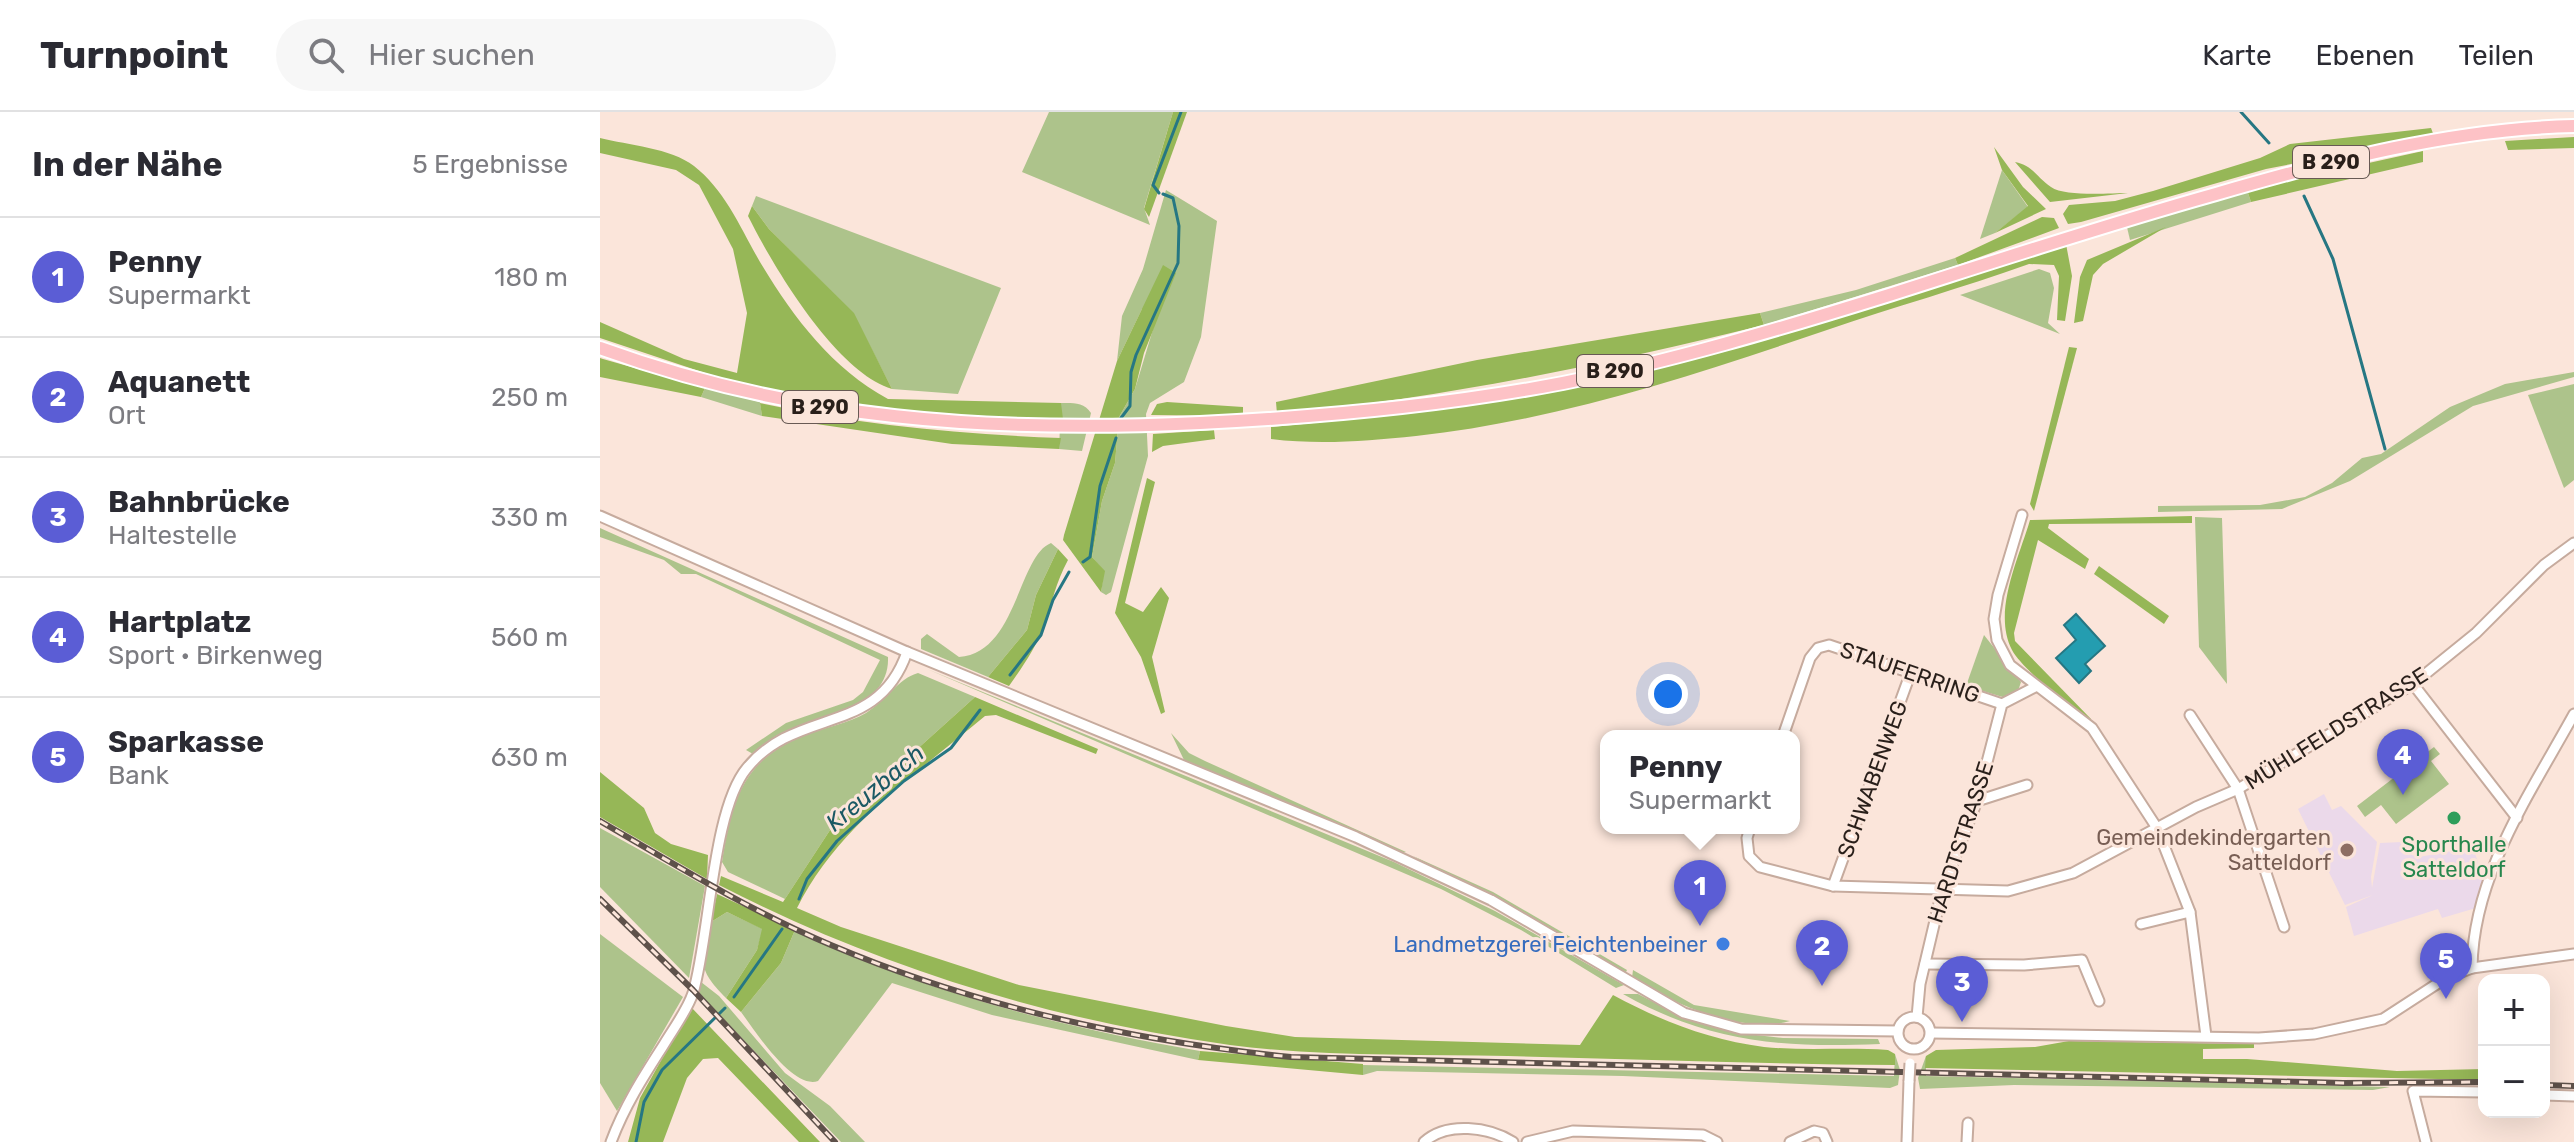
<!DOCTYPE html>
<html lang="de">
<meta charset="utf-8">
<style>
:root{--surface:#fff;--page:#f7f7f7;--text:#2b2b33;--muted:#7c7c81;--line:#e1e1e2;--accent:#5b5dd5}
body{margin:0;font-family:Rubik,sans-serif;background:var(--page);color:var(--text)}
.controls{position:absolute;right:24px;bottom:24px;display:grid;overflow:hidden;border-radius:16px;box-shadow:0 8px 32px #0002}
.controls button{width:72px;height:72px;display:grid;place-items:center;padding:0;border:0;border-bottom:2px solid var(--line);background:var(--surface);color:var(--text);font:40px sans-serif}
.you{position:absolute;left:1068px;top:582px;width:28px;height:28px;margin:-20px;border:6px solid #fff;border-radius:50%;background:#1a73e8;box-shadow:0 0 0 12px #1a73e833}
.badge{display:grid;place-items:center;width:52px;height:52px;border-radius:50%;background:var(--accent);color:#fff;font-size:26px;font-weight:700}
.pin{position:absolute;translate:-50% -66px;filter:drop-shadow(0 2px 4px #0008)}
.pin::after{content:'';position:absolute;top:42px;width:28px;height:24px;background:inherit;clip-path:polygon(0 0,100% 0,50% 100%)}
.popup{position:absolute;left:1000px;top:618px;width:200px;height:104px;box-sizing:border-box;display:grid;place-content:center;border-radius:16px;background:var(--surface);filter:drop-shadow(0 2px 6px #0005);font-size:26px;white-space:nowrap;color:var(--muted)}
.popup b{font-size:30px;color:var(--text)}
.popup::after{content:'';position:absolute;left:50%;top:100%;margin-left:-16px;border:16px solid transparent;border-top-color:var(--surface)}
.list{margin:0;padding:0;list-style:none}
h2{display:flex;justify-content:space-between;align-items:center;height:104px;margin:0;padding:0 32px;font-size:34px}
h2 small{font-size:26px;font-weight:400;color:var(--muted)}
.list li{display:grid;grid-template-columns:52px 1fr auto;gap:24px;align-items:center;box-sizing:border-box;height:120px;padding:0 32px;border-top:2px solid var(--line)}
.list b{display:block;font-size:30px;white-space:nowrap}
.list p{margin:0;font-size:26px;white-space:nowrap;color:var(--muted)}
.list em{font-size:26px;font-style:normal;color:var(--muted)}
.icon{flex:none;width:44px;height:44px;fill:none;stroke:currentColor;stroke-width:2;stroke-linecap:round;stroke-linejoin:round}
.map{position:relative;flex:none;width:1974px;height:1030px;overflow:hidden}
header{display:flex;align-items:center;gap:48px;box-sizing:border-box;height:112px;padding:0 40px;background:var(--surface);border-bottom:2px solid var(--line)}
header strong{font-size:38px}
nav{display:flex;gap:44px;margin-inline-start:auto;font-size:28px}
.search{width:560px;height:72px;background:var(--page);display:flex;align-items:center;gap:20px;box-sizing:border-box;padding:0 28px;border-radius:44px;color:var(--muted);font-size:30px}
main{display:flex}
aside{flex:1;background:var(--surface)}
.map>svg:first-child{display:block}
.education{fill:#ebd9ea}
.green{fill:#adc38b}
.forest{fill:#96b757}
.water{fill:#249db0;stroke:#267783;stroke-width:2}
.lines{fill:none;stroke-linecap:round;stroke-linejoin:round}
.stream{stroke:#267783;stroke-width:3}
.minor-casing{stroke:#c6ab9e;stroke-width:13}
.major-casing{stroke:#fff;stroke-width:16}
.minor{stroke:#fff;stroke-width:9}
.major{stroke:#fdc2c6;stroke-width:12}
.rail-casing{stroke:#5e514a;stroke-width:6}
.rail{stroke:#fbe5da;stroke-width:3;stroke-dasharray:9;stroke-linecap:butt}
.minor-bridge-casing{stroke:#c6ab9e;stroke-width:13;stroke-linecap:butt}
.minor-bridge{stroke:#fff;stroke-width:9}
.leisure-dot{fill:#2e9e5b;stroke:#fbe5da;stroke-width:3}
.education-dot{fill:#8d6e63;stroke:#fbe5da;stroke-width:3}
.shop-dot{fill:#3f7fe0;stroke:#fbe5da;stroke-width:3}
.labels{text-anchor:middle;stroke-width:6;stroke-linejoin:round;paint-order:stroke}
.shield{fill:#fbe5da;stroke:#685a54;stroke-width:2}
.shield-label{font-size:20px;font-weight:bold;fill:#291f1a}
.street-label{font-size:22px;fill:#291f1a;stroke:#fbe5da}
.education-label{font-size:22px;fill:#785e54;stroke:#fbe5da;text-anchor:end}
.leisure-label{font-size:22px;fill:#27864d;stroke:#fbe5da}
.shop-label{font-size:22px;fill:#366cbe;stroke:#fbe5da;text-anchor:end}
.water-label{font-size:24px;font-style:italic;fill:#1b5964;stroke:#fbe5da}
</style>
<header>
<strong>Turnpoint</strong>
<div class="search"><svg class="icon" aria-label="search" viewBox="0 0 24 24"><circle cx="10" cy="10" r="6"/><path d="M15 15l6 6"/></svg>Hier suchen</div>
<nav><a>Karte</a><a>Ebenen</a><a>Teilen</a></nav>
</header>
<main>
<aside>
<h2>In der Nähe<small>5 Ergebnisse</small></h2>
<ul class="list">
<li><span class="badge">1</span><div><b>Penny</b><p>Supermarkt</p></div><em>180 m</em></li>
<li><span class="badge">2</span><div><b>Aquanett</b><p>Ort</p></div><em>250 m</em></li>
<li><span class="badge">3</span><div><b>Bahnbrücke</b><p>Haltestelle</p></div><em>330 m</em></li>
<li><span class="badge">4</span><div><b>Hartplatz</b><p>Sport · Birkenweg</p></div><em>560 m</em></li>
<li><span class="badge">5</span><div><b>Sparkasse</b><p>Bank</p></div><em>630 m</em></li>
</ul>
</aside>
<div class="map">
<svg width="1974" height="1030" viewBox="0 0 1974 1030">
<rect width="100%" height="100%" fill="#fbe5da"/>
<!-- education -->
<polygon class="education" points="1724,682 1732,698 1741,694 1777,730 1771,765 1772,776 1780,731 1802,730 1812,743 1819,745 1873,735 1884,769 1876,796 1842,806 1838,797 1754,824 1746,795 1773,783 1745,793 1698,697"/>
<!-- green -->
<g class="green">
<polygon points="449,0 573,0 544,96 550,113 422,60"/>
<polygon points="1402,58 1428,95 1395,121 1380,127"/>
<polygon points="566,78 617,109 601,225 584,270 550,291 546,302 548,344 511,480 506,483 501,480 504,459 492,445 502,389 515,351 519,305 535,277 557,204 542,197 517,249 522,204 543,157"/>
<polygon points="1647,78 1651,90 1530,128 1526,111"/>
<polygon points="156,84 401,176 358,282 292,277 253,201 169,117 152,94"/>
<polygon points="1355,146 1358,153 1164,213 1160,201 1256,178"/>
<polygon points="1439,157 1450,161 1454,176 1448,211 1460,222 1360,183"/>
<polygon points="1974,260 1974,265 1873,294 1750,369 1682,397 1558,400 1558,394 1660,393 1705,385 1732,371 1762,346 1781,342 1850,295 1905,272"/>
<polygon points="1974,272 1974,368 1964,376 1928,283"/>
<polygon points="105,276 160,290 162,304 101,285"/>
<path d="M461 291C473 291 484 290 491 301L482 339 459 337Z"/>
<polygon points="1595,405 1622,406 1627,572 1599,535"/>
<path d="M0 416 288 545C290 598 219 603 184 620 172 625 163 633 153 642L146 638 186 611 253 588 263 580 280 548 96 462H81L64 448 0 425Z"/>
<path d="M451 431 458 437 436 483 427 518 388 565 321 537V527L327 522 359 545C417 541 418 444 451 431Z"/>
<polygon points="1384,523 1421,570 1418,579 1406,586 1366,574"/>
<polygon points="327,557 794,750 895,799 1024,873 1016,876 921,818 841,777"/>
<path d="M318 561 375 585 234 712 185 787 128 760 122 750C132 687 143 646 208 622 226 615 249 611 266 601 284 590 299 566 318 561Z"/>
<polygon points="571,621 589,641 605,649 806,740 798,742 584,648"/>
<polygon points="1834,635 1840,642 1831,649 1849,672 1796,712 1781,693 1765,705 1757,694"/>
<polygon points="0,716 105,774 89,866 0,775"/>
<polygon points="813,744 893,780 1027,858 1024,864"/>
<path d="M127 800 163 817 157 838 126 886C95 854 103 852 111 810Z"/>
<path d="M195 818C322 880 461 915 600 939L598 948 392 903 292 871 218 969C193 978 155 919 141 900L181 851Z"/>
<polygon points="0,822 83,885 17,999 0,971"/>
<path d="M1033 858 1094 893 1190 909C1141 923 1072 891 1032 866Z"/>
<polygon points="101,870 119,884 185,961 230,994 265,1030 241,1030 97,879"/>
<path d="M1023 882H1038L1085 906 1139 921 1183 926 1278 927 1280 932C1182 936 1110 931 1023 882Z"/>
<polygon points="1295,942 1300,958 1298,973 1290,976 1023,964 777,959 763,963 763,953 1294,964"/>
<polygon points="1326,944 1326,964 1790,975 1773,978 1414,973 1320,977 1318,966"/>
</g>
<!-- forest -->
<g class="forest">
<polygon points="573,0 587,0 549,105 544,97"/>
<polygon points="1831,16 1834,24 1666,57 1481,110 1468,112 1463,102 1469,93 1515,89 1553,79 1660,46 1690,32"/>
<polygon points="1974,25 1974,36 1908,38 1905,29"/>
<path d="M0 26C28 33 71 36 94 54 125 78 141 117 160 150 193 205 231 256 288 287L461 291 463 307 323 303 234 291 170 280 111 263 0 226V210L84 247 137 261 147 201 133 137 99 73 76 58 0 41Z"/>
<polygon points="1394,35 1423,75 1446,97 1395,121 1428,94 1402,58"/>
<polygon points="1823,39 1823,50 1651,90 1647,78"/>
<path d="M1415 50C1434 54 1436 65 1451 75 1465 85 1510 81 1528 81L1450 90Z"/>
<path d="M152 94 169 117 254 201 292 277C236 260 174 156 148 104Z"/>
<polygon points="1442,105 1454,106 1459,116 1358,153 1355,146"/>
<polygon points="1566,115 1503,152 1493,163 1483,209 1474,211 1480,165 1487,148"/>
<path d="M1466 132 1472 164 1465 209 1457 208 1459 164 1454 153 1429 152C1362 176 1294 195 1227 218 1092 264 959 308 816 324 767 329 720 333 671 327V315C947 292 1204 218 1466 132Z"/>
<polygon points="563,153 576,161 544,241 535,277 519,305 515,351 502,389 492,445 505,459 501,480 463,428 464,423 517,249"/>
<path d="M1160 201 1164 213C1003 253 843 286 677 302L676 290 877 248Z"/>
<polygon points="1469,235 1477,236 1434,399 1430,392"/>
<polygon points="0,246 3,247 105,276 101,285 0,265"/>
<polygon points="567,290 643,295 643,304 551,303 557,292"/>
<path d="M160 291C260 313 359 322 461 326L459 337 352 332 162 304Z"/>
<polygon points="614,318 615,327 563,334 552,340 553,322"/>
<polygon points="547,366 555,370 525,491 543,500 561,475 569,486 552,545 565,600 561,602 541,545 515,501"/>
<path d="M1592 404V411L1449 412 1448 416 1489 447 1485 457 1438 428 1414 521 1415 529 1491 607 1488 610C1470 594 1422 557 1412 538 1392 500 1419 446 1430 408Z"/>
<path d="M458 437 468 448C455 472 453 489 444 513 436 536 423 554 409 574L388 565 427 518 436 483Z"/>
<polygon points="1499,454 1569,504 1564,512 1494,462"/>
<path d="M375 585 498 637 496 642 396 603 385 604C316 662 238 714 197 796L241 815 419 873 626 914 695 925 980 933 1013 883C1061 909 1110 928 1164 935 1205 939 1247 935 1288 938L1295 942V953C1166 952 1037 947 908 944 816 942 722 945 630 933 451 908 280 856 119 773L121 764 183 790 234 712Z"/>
<polygon points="0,660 44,696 55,721 71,732 108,743 107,767 0,705"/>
<polygon points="117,782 195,818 181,851 141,900 126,886 157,838 162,817 127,800 111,810"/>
<polygon points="91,895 220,1030 199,1030 118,946 103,947 87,966 63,1030 28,1030 40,986"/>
<polygon points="1469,929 1654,932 1654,936 1603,937 1603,947 1647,947 1797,959 1884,957 1884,968 1325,956 1326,944 1336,938 1435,935"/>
<polygon points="600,939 763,952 763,963 598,948"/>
</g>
<!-- water -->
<polygon class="water" points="1476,502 1505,534 1485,552 1491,559 1479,571 1456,546 1476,528 1464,513"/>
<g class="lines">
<!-- stream -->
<g class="stream">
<polyline points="1641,0 1669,31"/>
<polyline points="559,81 553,73 581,0"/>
<polyline points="1704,84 1733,147 1785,337"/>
<polyline points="521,306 530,294 531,260 536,243 578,151 579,114 573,86 563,82"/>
<polyline points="483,450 490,445 500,374 516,326"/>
<polyline points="410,563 441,523 453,488 469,460"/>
<polyline points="199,787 207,767 237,729 304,669 351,636 380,598"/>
<polyline points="134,885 182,817"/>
<polyline points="36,1030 44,990 62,958 125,896"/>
</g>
<defs>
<g id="minor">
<polyline points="1422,403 1398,483 1394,507 1397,528 1410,553 1492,616 1557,716 1590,800 1606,924"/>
<polyline points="0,404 307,540 756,725 891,788 1084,901 1141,917 1298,919"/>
<polyline points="1813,572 1917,706"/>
<polyline points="1590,603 1638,677 1684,815"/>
<polyline points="1183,624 1210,546 1218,536 1229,533 1402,592"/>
<polyline points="1377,689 1427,673"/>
<polyline points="1150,716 1147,726 1149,744 1160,755 1233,774 1408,779 1473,761 1596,695 1638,677 1813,572 1876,521 1944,453 1974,431"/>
<polyline points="1233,774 1311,560"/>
<polyline points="1541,812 1590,800"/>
<polyline points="1325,852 1424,853 1482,848 1499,889"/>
<path d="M1872 856C1873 763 1930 682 1974 602"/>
<circle cx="1314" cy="921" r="16"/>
<polyline points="1317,905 1320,872 1342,779 1377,689 1402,592 1435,575"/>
<polyline points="1331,921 1659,926 1714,922 1783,907 1846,866 1872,856 1974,842"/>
<polyline points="1944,983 1974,984"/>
<path d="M11 1030C24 995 43 965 63 934 73 917 87 899 93 881 110 824 112 698 147 656 198 594 278 625 307 540"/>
<path d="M824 1030C847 1009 889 1015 913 1030"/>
<polyline points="927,1030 973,1019 1103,1023 1117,1030"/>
<polyline points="1190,1030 1214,1019 1223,1021 1227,1030"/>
<polyline points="1307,1030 1309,969"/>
<polyline points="1367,1030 1368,1011"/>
<polyline points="1826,1030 1813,979 1884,980"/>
</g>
<path id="major" d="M0 236C198 308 391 321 600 311 722 305 843 294 963 271 1072 249 1180 217 1286 184 1396 149 1505 113 1616 82 1733 48 1851 17 1974 14"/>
</defs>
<!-- minor casing -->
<use href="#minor" class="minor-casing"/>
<!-- major casing -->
<use href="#major" class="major-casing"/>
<!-- minor -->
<use href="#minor" class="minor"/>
<!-- major -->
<use href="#major" class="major"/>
<defs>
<g id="rail">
<path d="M0 709C72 751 154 801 231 833 377 895 534 929 691 945L1743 971 1884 970"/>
<polyline points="0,787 93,878 235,1030"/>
<polyline points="1944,973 1974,974"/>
</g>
</defs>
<!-- rail casing -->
<use href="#rail" class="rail-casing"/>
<!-- rail -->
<use href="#rail" class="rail"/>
<defs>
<polyline id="minor-bridge" points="1309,969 1310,951"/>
</defs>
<!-- minor-bridge casing -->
<use href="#minor-bridge" class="minor-bridge-casing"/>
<!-- minor-bridge -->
<use href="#minor-bridge" class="minor-bridge"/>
</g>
<!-- markers -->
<circle class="leisure-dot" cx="1854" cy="706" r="8"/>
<circle class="education-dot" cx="1747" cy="738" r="8"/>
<circle class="shop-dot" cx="1123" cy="832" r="8"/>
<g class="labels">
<!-- shield labels -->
<g class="shield">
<rect x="1693" y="34" width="76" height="32" rx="6"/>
<rect x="977" y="243" width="76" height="32" rx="6"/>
<rect x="182" y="279" width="76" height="32" rx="6"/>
</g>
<g class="shield-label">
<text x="1731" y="57">B 290</text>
<text x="1015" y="266">B 290</text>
<text x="220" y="302">B 290</text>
</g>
<!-- street labels -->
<g class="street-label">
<text transform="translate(1310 560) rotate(19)" y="8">STAUFERRING</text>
<text transform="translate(1736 616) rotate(-32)" y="8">MÜHLFELDSTRASSE</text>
<text transform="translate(1272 667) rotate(-70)" y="8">SCHWABENWEG</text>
<text transform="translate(1360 730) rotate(-72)" y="8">HARDTSTRASSE</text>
</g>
<!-- education labels -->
<g class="education-label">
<text x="1731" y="733">Gemeindekindergarten<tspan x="1731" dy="25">Satteldorf</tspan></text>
</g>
<!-- leisure labels -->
<g class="leisure-label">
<text x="1854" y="740">Sporthalle<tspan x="1854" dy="25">Satteldorf</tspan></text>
</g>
<!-- shop labels -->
<g class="shop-label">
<text x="1107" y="840">Landmetzgerei Feichtenbeiner</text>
</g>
<!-- water labels -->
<g class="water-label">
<text transform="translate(275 676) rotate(-40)" y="8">Kreuzbach</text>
</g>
</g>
</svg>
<div class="controls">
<button>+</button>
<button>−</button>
</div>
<div class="you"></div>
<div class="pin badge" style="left:1100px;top:814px">1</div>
<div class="popup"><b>Penny</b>Supermarkt</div>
<div class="pin badge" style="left:1222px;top:874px">2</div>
<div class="pin badge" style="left:1362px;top:910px">3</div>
<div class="pin badge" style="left:1803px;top:683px">4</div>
<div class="pin badge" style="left:1846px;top:887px">5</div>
</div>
</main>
